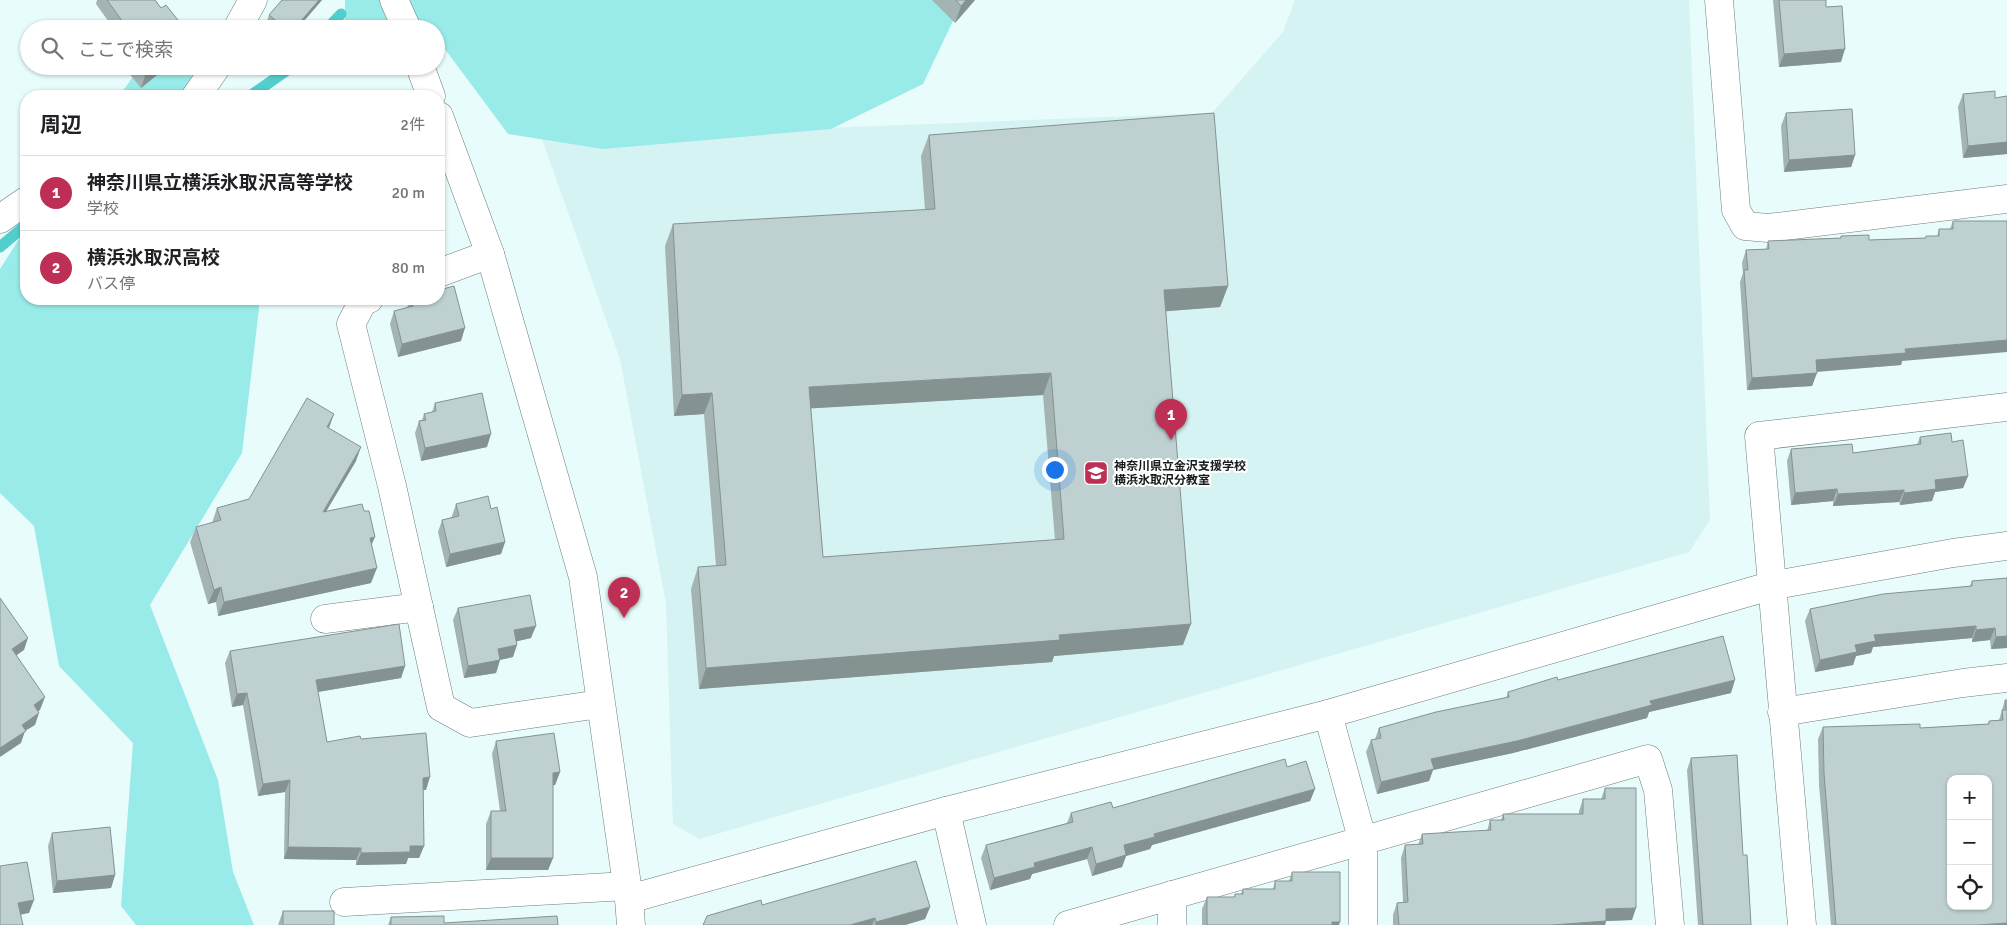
<!DOCTYPE html>
<html lang="ja">
<meta charset="utf-8">
<style>
:root{--surface:#fff;--page:#f2f2f2;--text:#202124;--muted:#757577;--line:#e0e0e0;--accent:#be2f55}
body{margin:0;font-family:Signika,"Noto Sans JP",sans-serif;background:var(--page);color:var(--text)}
.controls{position:absolute;right:15px;bottom:15px;display:grid;overflow:hidden;border-radius:10px;box-shadow:0 1px 4px #0004}
.controls button{width:45px;height:45px;display:grid;place-items:center;padding:0;border:0;border-bottom:1px solid var(--line);background:var(--surface);color:var(--text);font:25px sans-serif}
.you{position:absolute;left:1054px;top:469px;width:18px;height:18px;margin:-12px;border:4px solid #fff;border-radius:50%;background:#1a73e8;box-shadow:0 0 0 8px #1a73e833}
.badge{display:grid;place-items:center;width:32px;height:32px;border-radius:50%;background:var(--accent);color:#fff;font-size:16px;font-weight:700}
.pin{position:absolute;translate:-50% -41px;filter:drop-shadow(0 1px 2px #0008)}
.pin::after{content:'';position:absolute;top:26px;width:18px;height:15px;background:inherit;clip-path:polygon(0 0,100% 0,50% 100%)}
.list{margin:0;padding:0;list-style:none}
h2{display:flex;justify-content:space-between;align-items:center;height:65px;margin:0;padding:0 20px;font-size:21px}
h2 small{font-size:16px;font-weight:400;color:var(--muted)}
.list li{display:grid;grid-template-columns:32px 1fr auto;gap:15px;align-items:center;box-sizing:border-box;height:75px;padding:0 20px;border-top:1px solid var(--line)}
.list b{display:block;font-size:19px;white-space:nowrap}
.list p{margin:0;font-size:16px;white-space:nowrap;color:var(--muted)}
.list em{font-size:16px;font-style:normal;color:var(--muted)}
.icon{flex:none;width:28px;height:28px;fill:none;stroke:currentColor;stroke-width:2;stroke-linecap:round;stroke-linejoin:round}
.map{position:relative;flex:none;width:2007px;height:925px;overflow:hidden}
.search{position:absolute;background:var(--surface);box-shadow:0 1px 4px #0004;left:20px;top:20px;width:425px;height:55px;display:flex;align-items:center;gap:12px;box-sizing:border-box;padding:0 18px;border-radius:28px;color:var(--muted);font-size:19px}
.panel{position:absolute;background:var(--surface);box-shadow:0 1px 4px #0004;left:20px;top:90px;width:425px;height:215px;border-radius:20px}
.map>svg:first-child{display:block}
.built{fill:#d5f3f2}
.green{fill:#98ebe9}
.lines{fill:none;stroke-linecap:round;stroke-linejoin:round}
.stream{stroke:#52cfcd;stroke-width:11}
.minor-casing{stroke:#6c7d7d;stroke-width:29}
.minor{stroke:#fff;stroke-width:28}
.wall{fill:#a3b4b3;fill-rule:evenodd}
.shaded-wall{fill:#859292}
.building{fill:#bed1d0;stroke:#859292;fill-rule:evenodd}
.labels{text-anchor:middle;stroke-width:4;stroke-linejoin:round;paint-order:stroke}
.poi-label{font-size:12px;font-weight:bold;fill:#141b1b;stroke:#fff;text-anchor:start}
</style>
<div class="map">
<svg width="2007" height="925" viewBox="0 0 2007 925">
<rect width="100%" height="100%" fill="#e8fcfb"/>
<!-- built -->
<polygon class="built" points="1295,0 1689,0 1710,520 1689,552 699,839 673,824 666,604 620,359 542,139 1212,113 1283,32"/>
<!-- green -->
<g class="green">
<polygon points="345,0 952,0 961,4 923,84 831,129 603,149 508,134 436,37 436,29 345,29"/>
<polygon points="141,66 202,66 216,96 119,96"/>
<polygon points="26,228 26,299 258,299 259,308 242,453 150,605 218,780 233,872 254,925 136,925 121,906 133,743 59,666 34,526 0,493 0,269"/>
</g>
<g class="lines">
<!-- stream -->
<g class="stream">
<polyline points="327,29 341,14"/>
<polyline points="250,96 293,66"/>
<polyline points="0,247 26,225"/>
</g>
<defs>
<g id="minor">
<polyline points="394,0 407,29"/>
<polyline points="1719,0 1736,210 1745,226 1768,228 2007,199"/>
<polyline points="237,29 253,0"/>
<polyline points="420,66 431,96"/>
<polyline points="196,96 217,66"/>
<polyline points="439,116 490,254 583,577 629,899 631,925"/>
<polyline points="0,219 26,201"/>
<polyline points="439,273 490,254"/>
<polyline points="369,299 363,301 351,324 392,486 441,707 470,723 600,704"/>
<polyline points="325,619 419,607"/>
<polyline points="1782,712 1963,683 2007,678"/>
<polyline points="1328,714 1363,842 1363,925"/>
<polyline points="946,811 972,925"/>
<polyline points="629,899 946,811 1328,714 1770,586 1953,553 2007,546"/>
<polyline points="344,902 627,886"/>
<polyline points="1068,925 1648,759 1658,790 1670,925"/>
<polyline points="1172,925 1172,895"/>
<polyline points="1802,925 1759,436 2007,407"/>
</g>
</defs>
<!-- minor casing -->
<use href="#minor" class="minor-casing"/>
<!-- minor -->
<use href="#minor" class="minor"/>
</g>
<!-- wall -->
<g class="wall">
<polygon points="97,0 155,0 161,8 185,29 114,29 96,4"/>
<polygon points="282,0 322,0 297,29 276,29 267,21 269,15"/>
<polygon points="932,0 975,0 955,23"/>
<polygon points="1773,0 1826,0 1826,7 1841,62 1779,67"/>
<polygon points="123,66 168,66 141,88"/>
<polygon points="1963,94 1995,98 2007,96 2007,154 1963,158 1958,107"/>
<polygon points="1786,113 1855,155 1851,167 1784,172 1781,126"/>
<path d="M929 135 1228 286 1220 307 1166 311 1183 645 1054 656 1052 662 699 689 691 589 698 567 716 566 704 414 674 416 665 246 673 224 925 210 921 156ZM1043 395 1055 540 823 557 811 408Z"/>
<polygon points="1953,221 2007,221 1902,361 1901,365 1817,372 1812,386 1747,390 1740,282 1743,273 1742,263 1746,250 1766,249 1768,241 1840,238 1841,236 1869,240 1926,238 1926,236 1937,236 1939,229 1950,229"/>
<polygon points="410,299 439,299 461,341 398,357 390,324 394,311 407,308"/>
<polygon points="435,403 487,447 421,461 415,433 419,421 422,420 424,414 432,412"/>
<polygon points="329,428 356,461 326,511 372,545 371,583 218,616 216,602 208,604 190,542 196,527 212,523 217,508 249,499"/>
<polygon points="1920,437 1952,442 1968,476 1963,488 1935,492 1932,501 1900,505 1899,502 1833,506 1833,501 1791,505 1787,461 1791,449 1853,453 1917,445"/>
<polygon points="456,504 505,542 501,554 446,567 438,532 442,520 452,517 452,516"/>
<polygon points="2007,578 2007,648 1991,649 1990,640 1972,642 1972,638 1873,647 1871,653 1856,656 1853,665 1815,672 1805,621 1810,609 1970,586 1972,581"/>
<polygon points="458,608 531,638 516,641 513,657 500,660 496,673 464,678 453,620"/>
<polygon points="230,651 405,666 401,678 318,692 327,742 361,739 426,790 423,790 424,846 419,858 408,858 406,864 356,865 356,860 284,859 285,792 258,796 243,705 232,707 225,663"/>
<polygon points="1558,680 1731,693 1649,712 1647,718 1513,753 1433,770 1429,781 1377,794 1366,752 1371,740 1375,739 1379,728 1506,698 1508,692"/>
<polygon points="2005,700 2007,700 2007,925 1831,925 1819,785 1818,739 1823,727 1920,728 1988,724 1989,721 1999,720"/>
<polygon points="496,741 560,772 555,785 553,785 553,858 548,870 486,870 486,824 491,811 500,811 492,754"/>
<polygon points="1691,758 1743,855 1751,925 1698,925 1687,770"/>
<polygon points="1287,767 1315,789 1310,801 1152,845 1150,849 1126,856 1122,867 1092,876 1087,859 1032,874 1030,879 990,890 981,858 986,845 1067,823 1071,813 1113,808"/>
<polygon points="1605,788 1632,920 1606,921 1605,925 1393,925 1393,915 1397,903 1403,902 1401,858 1405,845 1418,845 1422,834 1487,831 1490,820 1501,820 1503,814 1579,814 1579,811 1583,799 1601,799"/>
<polygon points="52,833 115,875 111,888 53,893 48,846"/>
<polygon points="1292,872 1339,925 1202,925 1202,909 1207,897 1234,897 1235,894 1241,894 1243,889 1273,889 1275,881 1289,881"/>
<polygon points="762,905 930,907 925,919 905,925 703,925"/>
<polygon points="283,911 334,925 278,925"/>
<polygon points="391,917 444,923 558,925 388,925"/>
</g>
<!-- shaded-wall -->
<g class="shaded-wall">
<polygon points="319,0 322,0 297,29 294,29"/>
<polygon points="966,0 975,0 955,23 961,6"/>
<polygon points="1845,49 1841,62 1779,67 1784,54"/>
<polygon points="158,66 168,66 141,88 145,76"/>
<polygon points="2007,142 2007,154 1963,158 1968,146"/>
<polygon points="1855,155 1851,167 1784,172 1789,160"/>
<polygon points="1228,286 1220,307 1157,312 1164,290"/>
<polygon points="465,328 461,341 398,357 402,344"/>
<polygon points="2007,340 2007,352 1902,361 1901,365 1811,372 1816,360 1905,349"/>
<polygon points="1051,373 1043,395 801,409 809,387"/>
<polygon points="1817,373 1812,386 1747,390 1752,378"/>
<polygon points="712,393 704,414 674,416 682,395"/>
<polygon points="334,414 329,428 327,427"/>
<polygon points="491,434 487,447 421,461 425,448"/>
<polygon points="361,447 356,461 317,527 323,512"/>
<polygon points="1968,476 1963,488 1935,492 1932,501 1900,505 1904,493 1935,480"/>
<polygon points="1837,489 1833,501 1791,505 1795,493"/>
<polygon points="1904,490 1899,502 1833,506 1838,494"/>
<polygon points="375,537 369,551 370,538"/>
<polygon points="505,542 501,554 446,567 450,554"/>
<polygon points="377,568 371,583 218,616 224,602"/>
<polygon points="221,587 216,602 208,604 214,590"/>
<polygon points="1191,624 1183,645 1054,656 1052,662 699,689 706,668 1059,635"/>
<polygon points="536,626 531,638 510,643 514,630"/>
<polygon points="1976,626 1972,638 1873,647 1871,653 1856,656 1853,665 1815,672 1820,660 1855,645 1874,635"/>
<polygon points="1995,628 1990,640 1972,642 1976,630"/>
<polygon points="2007,636 2007,648 1991,649 1996,637"/>
<polygon points="28,638 24,650 7,662 12,649"/>
<polygon points="517,645 513,657 494,661 498,649"/>
<polygon points="500,660 496,673 464,678 468,666"/>
<polygon points="405,666 401,678 311,693 316,680"/>
<polygon points="1735,680 1731,693 1649,712 1647,718 1513,753 1433,770 1429,781 1377,794 1381,782 1431,759 1650,701"/>
<polygon points="247,693 243,705 232,707 237,694"/>
<polygon points="45,697 40,710 29,718 34,705"/>
<polygon points="39,713 35,725 25,731 21,743 0,757 0,748 22,725"/>
<polygon points="560,772 555,785 548,786 553,773"/>
<polygon points="430,777 426,790 418,790 423,778"/>
<polygon points="290,780 285,792 258,796 263,784"/>
<polygon points="1315,789 1310,801 1152,845 1150,849 1126,856 1122,867 1092,876 1096,864 1124,845 1154,834"/>
<polygon points="410,846 424,846 419,858 408,858 406,864 356,865 361,853"/>
<polygon points="288,847 361,848 356,860 284,859"/>
<polygon points="1092,847 1087,859 1032,874 1030,879 990,890 994,878 1034,863"/>
<polygon points="491,858 553,858 548,870 486,870"/>
<polygon points="115,875 111,888 53,893 57,881"/>
<polygon points="34,900 29,913 14,916 18,903"/>
<polygon points="930,907 925,919 905,925 875,925 876,922"/>
<polygon points="1636,908 1632,920 1606,921 1605,925 1552,925 1606,909"/>
<polygon points="875,918 872,925 850,925"/>
<polygon points="1332,922 1340,922 1339,925 1331,925"/>
<polygon points="2007,923 2007,925 1977,925"/>
</g>
<!-- building -->
<g class="building">
<polygon points="107,0 155,0 161,8 166,5 185,29 128,29"/>
<polygon points="282,0 319,0 294,29 286,29 269,15"/>
<polygon points="956,0 966,0 961,6"/>
<polygon points="1779,0 1826,0 1826,7 1842,6 1845,49 1784,54"/>
<polygon points="137,66 158,66 145,76"/>
<polygon points="1995,91 1995,98 2007,96 2007,142 1968,146 1963,94"/>
<polygon points="1852,109 1855,155 1789,160 1786,113"/>
<path d="M1214 113 1228 286 1164 290 1191 624 1059 635 1060 640 706 668 698 567 726 565 712 393 682 395 673 224 935 209 929 135ZM1051 373 1064 539 823 557 809 387Z"/>
<polygon points="1953,221 2007,221 2007,340 1905,349 1906,353 1816,360 1817,373 1752,378 1744,270 1748,270 1746,250 1769,249 1768,241 1841,238 1841,236 1869,235 1869,240 1926,238 1926,236 1939,236 1939,229 1953,229"/>
<polygon points="454,286 465,328 402,344 394,311 413,306 411,299 439,299 439,290"/>
<polygon points="482,393 491,434 425,448 419,421 426,420 424,414 436,411 435,403"/>
<polygon points="307,398 334,414 327,427 361,447 323,512 362,504 364,511 369,511 375,537 370,538 377,568 224,602 221,587 214,590 196,527 221,520 217,508 249,499"/>
<polygon points="1951,433 1952,442 1963,440 1968,476 1935,480 1936,489 1904,493 1904,490 1838,494 1837,489 1795,493 1791,449 1852,444 1853,453 1921,444 1920,437"/>
<polygon points="488,496 491,509 497,507 505,542 450,554 442,520 459,516 456,504"/>
<polygon points="2007,578 2007,636 1996,637 1995,628 1976,630 1976,626 1874,635 1876,641 1855,645 1857,652 1820,660 1810,609 1883,594 1972,586 1972,581"/>
<polygon points="530,595 536,626 514,630 517,645 498,649 500,660 468,666 458,608"/>
<polygon points="0,598 28,638 12,649 45,697 34,705 39,713 22,725 26,731 0,748"/>
<polygon points="399,624 405,666 316,680 327,742 360,736 361,739 426,733 430,777 423,778 424,846 410,846 410,852 361,853 361,848 288,847 290,780 263,784 247,693 237,694 230,651"/>
<polygon points="1723,636 1735,680 1650,701 1652,705 1517,741 1431,759 1434,769 1381,782 1371,740 1381,738 1379,728 1436,712 1509,697 1508,692 1557,677 1558,680"/>
<path d="M2005 700H2007V923L1977 925H1836L1824 773 1823 727 1920 724V728L1989 724V721L2003 720 2002 710H2006ZM1951 779H1988V906H1951Z"/>
<polygon points="554,733 560,772 553,773 553,858 491,858 491,811 506,811 496,741"/>
<polygon points="1737,755 1743,855 1747,855 1751,925 1703,925 1691,758"/>
<polygon points="1285,759 1287,767 1306,761 1315,789 1154,834 1155,837 1124,845 1126,855 1096,864 1092,847 1034,863 1035,867 994,878 986,845 1073,822 1071,813 1111,802 1113,808"/>
<polygon points="1605,788 1636,788 1636,908 1606,909 1606,921 1552,925 1399,925 1397,903 1408,902 1405,845 1423,844 1422,834 1491,830 1490,820 1504,820 1503,814 1583,814 1583,799 1605,799"/>
<polygon points="110,827 115,875 57,881 52,833"/>
<polygon points="916,861 930,907 876,922 875,918 850,925 703,925 707,916 761,900 762,905"/>
<polygon points="27,862 34,900 18,903 23,925 0,925 0,866"/>
<polygon points="1292,872 1340,872 1340,922 1332,922 1332,925 1207,925 1207,897 1235,897 1235,894 1243,894 1243,889 1275,889 1275,881 1292,881"/>
<rect x="283" y="911" width="51" height="14"/>
<polygon points="444,916 444,923 557,916 558,925 391,925 391,917"/>
</g>
<!-- icons -->
<defs>
<symbol id="school-square" viewBox="-11 -11 22 22"><rect x="-9" y="-9" width="18" height="18" rx="4" fill="#be2f55" stroke="#fff"/><path d="M0-5L7-2L0 1L-7-2ZM-4 1L0 2.5L4 1V4Q0 6-4 4Z" fill="#fff"/></symbol>
</defs>
<g fill-rule="evenodd">
<use href="#school-square" x="1082" y="459" width="28" height="28"/>
</g>
<g class="labels">
<!-- poi labels -->
<g class="poi-label">
<text x="1114" y="470">神奈川県立金沢支援学校<tspan x="1114" dy="14">横浜氷取沢分教室</tspan></text>
</g>
</g>
</svg>
<div class="controls">
<button>+</button>
<button>−</button>
<button><svg class="icon" aria-label="locate" viewBox="0 0 24 24"><circle cx="12" cy="12" r="6"/><path d="M12 2v4M12 18v4M2 12h4M18 12h4"/></svg></button>
</div>
<div class="you"></div>
<div class="pin badge" style="left:1171px;top:440px">1</div>
<div class="pin badge" style="left:624px;top:618px">2</div>
<div class="search"><svg class="icon" aria-label="search" viewBox="0 0 24 24"><circle cx="10" cy="10" r="6"/><path d="M15 15l6 6"/></svg>ここで検索</div>
<section class="panel">
<h2>周辺<small>2件</small></h2>
<ul class="list">
<li><span class="badge">1</span><div><b>神奈川県立横浜氷取沢高等学校</b><p>学校</p></div><em>20 m</em></li>
<li><span class="badge">2</span><div><b>横浜氷取沢高校</b><p>バス停</p></div><em>80 m</em></li>
</ul>
</section>
</div>
